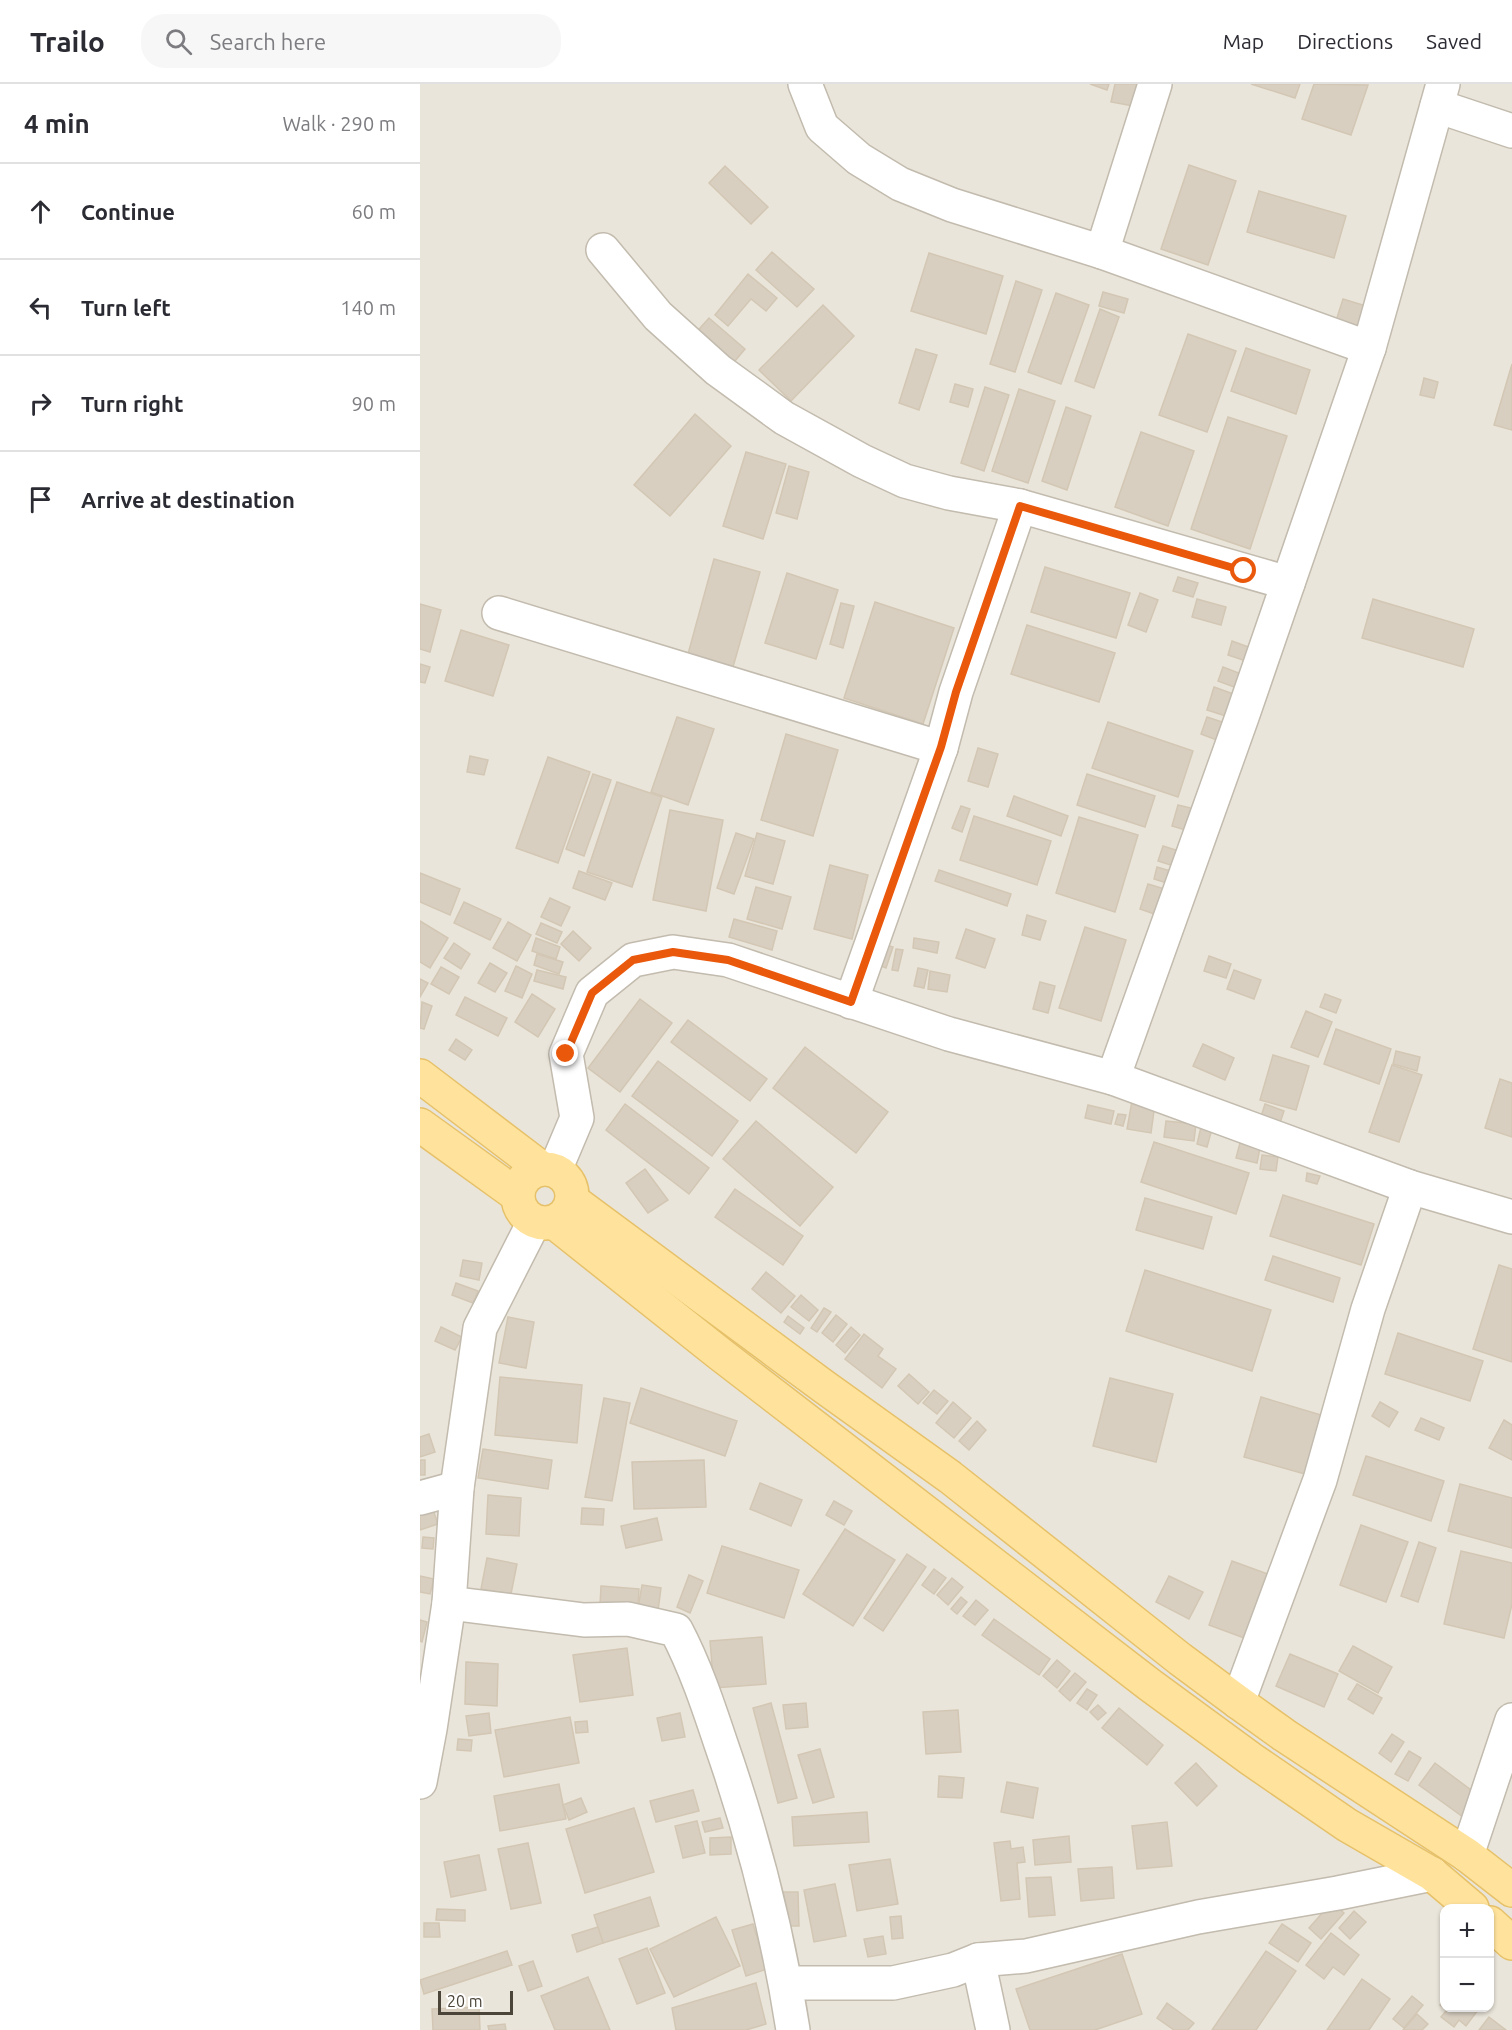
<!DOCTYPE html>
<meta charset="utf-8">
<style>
:root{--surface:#fff;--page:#f7f7f7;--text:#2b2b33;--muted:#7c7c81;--line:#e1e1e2}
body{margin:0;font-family:Ubuntu,sans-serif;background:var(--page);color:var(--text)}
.controls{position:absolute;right:18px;bottom:18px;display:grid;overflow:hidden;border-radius:12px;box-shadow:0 2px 4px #0004}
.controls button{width:54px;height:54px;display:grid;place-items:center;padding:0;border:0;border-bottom:2px solid var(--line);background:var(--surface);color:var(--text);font:30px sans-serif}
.scale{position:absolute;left:18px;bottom:15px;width:75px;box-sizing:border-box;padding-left:6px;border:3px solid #4b4439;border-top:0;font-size:16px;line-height:21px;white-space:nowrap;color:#4b4439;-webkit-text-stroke:4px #fff;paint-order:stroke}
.stop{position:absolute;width:18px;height:18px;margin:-14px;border:4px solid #ea580c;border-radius:50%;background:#fff}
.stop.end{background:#ea580c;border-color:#fff;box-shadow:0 2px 6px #0008}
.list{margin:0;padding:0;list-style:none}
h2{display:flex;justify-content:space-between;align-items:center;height:78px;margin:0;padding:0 24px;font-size:26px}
h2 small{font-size:20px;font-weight:400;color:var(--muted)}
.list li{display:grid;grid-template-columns:39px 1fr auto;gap:18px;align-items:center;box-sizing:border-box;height:96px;padding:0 24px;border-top:2px solid var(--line)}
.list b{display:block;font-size:22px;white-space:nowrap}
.list em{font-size:20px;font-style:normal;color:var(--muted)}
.icon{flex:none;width:33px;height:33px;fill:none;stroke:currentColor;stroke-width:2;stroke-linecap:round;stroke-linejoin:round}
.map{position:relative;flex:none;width:1092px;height:1946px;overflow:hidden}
header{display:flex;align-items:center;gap:36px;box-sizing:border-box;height:84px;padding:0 30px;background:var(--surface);border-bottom:2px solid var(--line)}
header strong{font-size:28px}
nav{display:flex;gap:33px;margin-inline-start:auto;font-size:21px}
.search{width:420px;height:54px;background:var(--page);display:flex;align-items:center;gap:15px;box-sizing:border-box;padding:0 21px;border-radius:24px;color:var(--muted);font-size:22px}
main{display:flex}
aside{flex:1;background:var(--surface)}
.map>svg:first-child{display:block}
.residential{fill:#eae5da;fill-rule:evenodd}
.building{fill:#d8cfc1;stroke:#d3c7b4;stroke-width:1.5}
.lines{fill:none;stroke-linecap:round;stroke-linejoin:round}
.minor-casing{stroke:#c2bbae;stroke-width:36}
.major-casing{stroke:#e6c16a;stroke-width:36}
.minor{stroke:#fff;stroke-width:33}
.major{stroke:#ffe39c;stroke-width:33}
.route{stroke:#ea580c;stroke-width:8}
</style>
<header>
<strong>Trailo</strong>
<div class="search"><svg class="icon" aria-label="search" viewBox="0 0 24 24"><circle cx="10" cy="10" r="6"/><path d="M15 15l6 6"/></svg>Search here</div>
<nav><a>Map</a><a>Directions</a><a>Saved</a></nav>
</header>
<main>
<aside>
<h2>4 min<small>Walk · 290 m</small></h2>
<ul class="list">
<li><svg class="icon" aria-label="ahead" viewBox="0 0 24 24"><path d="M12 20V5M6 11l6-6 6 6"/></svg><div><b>Continue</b></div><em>60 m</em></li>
<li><svg class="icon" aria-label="left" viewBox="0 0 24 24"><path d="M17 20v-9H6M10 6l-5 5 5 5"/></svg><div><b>Turn left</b></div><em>140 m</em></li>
<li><svg class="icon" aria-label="right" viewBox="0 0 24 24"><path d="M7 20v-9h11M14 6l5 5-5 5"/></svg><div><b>Turn right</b></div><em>90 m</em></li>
<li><svg class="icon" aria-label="arrive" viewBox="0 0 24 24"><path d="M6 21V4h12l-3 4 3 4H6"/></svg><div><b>Arrive at destination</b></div></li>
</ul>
</aside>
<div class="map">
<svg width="1092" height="1946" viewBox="0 0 1092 1946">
<rect width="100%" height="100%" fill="#f6f3ec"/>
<!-- residential -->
<path class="residential" d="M0 0H1092V1946H0ZM1024 1824H1070V1924H1024Z"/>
<!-- building -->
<g class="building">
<polygon points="670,0 689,0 687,6"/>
<polygon points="695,0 719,0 719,23 691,18"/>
<polygon points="831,0 880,0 875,14"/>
<polygon points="894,0 948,1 931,51 882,35"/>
<polygon points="769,81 816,97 788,181 741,165"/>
<polygon points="305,82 348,123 331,140 289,99"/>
<polygon points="839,107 926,132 914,174 827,148"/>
<polygon points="352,168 394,205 377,223 336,186"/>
<polygon points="509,169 583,192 566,250 491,227"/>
<polygon points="328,190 357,214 346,227 331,215 308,242 295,231"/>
<polygon points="596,197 622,206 595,288 570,280"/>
<polygon points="683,208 708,215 704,229 679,222"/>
<polygon points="636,209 669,221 641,300 608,288"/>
<polygon points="923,215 946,222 937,251 914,243"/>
<polygon points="403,221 434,252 371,317 339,286"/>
<polygon points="680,225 699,233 674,304 655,297"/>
<polygon points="289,234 325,265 310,283 273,252"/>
<polygon points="768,250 816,267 787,348 739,331"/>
<polygon points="826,264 890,286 876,330 811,307"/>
<polygon points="496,265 517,271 499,326 479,319"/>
<polygon points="1092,280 1092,346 1074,341"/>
<polygon points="1004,294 1018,298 1014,314 1000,311"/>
<polygon points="535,300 553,305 548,323 530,318"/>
<polygon points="565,303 589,311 564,387 541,379"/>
<polygon points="599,305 635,317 608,399 572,387"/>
<polygon points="646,323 671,332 647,406 622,397"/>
<polygon points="275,330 311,362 250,432 214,401"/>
<polygon points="808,333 867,352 830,465 771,445"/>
<polygon points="721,348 774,367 748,442 695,423"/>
<polygon points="326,368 366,380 343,455 303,442"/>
<polygon points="369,382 389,388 377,435 356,429"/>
<polygon points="294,475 340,488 313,583 268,570"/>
<polygon points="625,483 710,509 696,554 611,528"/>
<polygon points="367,489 418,506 396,575 345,559"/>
<polygon points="758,493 778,499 773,513 753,507"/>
<polygon points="720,509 738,516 726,548 708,541"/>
<polygon points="777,515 806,523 801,541 772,533"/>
<polygon points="953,515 1054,545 1043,583 942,554"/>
<polygon points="455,518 534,544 503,640 424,614"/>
<polygon points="421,519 434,522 423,564 410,560"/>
<polygon points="0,520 21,526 10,568 0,565"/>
<polygon points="607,541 695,569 679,618 591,590"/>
<polygon points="41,546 89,561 73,612 25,597"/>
<polygon points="812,557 831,564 826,577 808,571"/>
<polygon points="0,580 10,583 5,599 0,598"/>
<polygon points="803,583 821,590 817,604 798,597"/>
<polygon points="794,603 819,612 812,634 787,626"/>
<polygon points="257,633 294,645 268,721 231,708"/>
<polygon points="787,633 808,640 802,658 781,650"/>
<polygon points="688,638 773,667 758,713 672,684"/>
<polygon points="366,650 418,666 393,752 341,736"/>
<polygon points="558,664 578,670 568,703 548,697"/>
<polygon points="50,672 68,676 64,691 47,688"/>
<polygon points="128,673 170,688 138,779 96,764"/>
<polygon points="173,690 191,696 164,772 146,765"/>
<polygon points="667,690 735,712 725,743 657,721"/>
<polygon points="197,698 242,713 212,803 167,788"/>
<polygon points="594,712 648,732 641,752 587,732"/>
<polygon points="758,721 775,725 769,747 752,742"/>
<polygon points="541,722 550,725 542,748 532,744"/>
<polygon points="250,726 303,736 286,827 233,816"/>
<polygon points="554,732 631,757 617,801 540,776"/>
<polygon points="659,733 718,751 695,828 636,809"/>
<polygon points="316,749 334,755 314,810 297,804"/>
<polygon points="337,749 365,757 353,800 325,792"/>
<polygon points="743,762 759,767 754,782 738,777"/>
<polygon points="410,781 448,791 432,855 394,845"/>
<polygon points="737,783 754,788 750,800 734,795"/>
<polygon points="519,786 591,810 587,822 515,797"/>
<polygon points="159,787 192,799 185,816 153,804"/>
<polygon points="0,789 40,805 30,831 0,818"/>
<polygon points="728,800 748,806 740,832 720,825"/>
<polygon points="336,803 371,813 362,845 327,835"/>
<polygon points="130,814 150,823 141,842 121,833"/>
<polygon points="44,818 81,835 70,856 34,839"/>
<polygon points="607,831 626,837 620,856 602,851"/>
<polygon points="314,835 357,847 352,866 309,853"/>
<polygon points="0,837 28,854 10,884 0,878"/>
<polygon points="88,838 111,851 97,877 73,864"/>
<polygon points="121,839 142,848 137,859 116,850"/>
<polygon points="665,843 706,856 681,937 639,924"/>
<polygon points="546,845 575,855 565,884 536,874"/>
<polygon points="153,847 171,864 159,877 141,860"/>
<polygon points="116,854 140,863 136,875 112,867"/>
<polygon points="494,854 519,858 517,869 493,864"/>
<polygon points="34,859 50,870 41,885 24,874"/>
<polygon points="463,860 473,863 466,884 456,880"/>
<polygon points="476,865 483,866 478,887 472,886"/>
<polygon points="117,870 143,878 139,890 114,881"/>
<polygon points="789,872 811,880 806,894 784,887"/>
<polygon points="70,879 87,889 75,908 58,899"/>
<polygon points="96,882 112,890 102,914 85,907"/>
<polygon points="21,883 39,893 29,910 11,900"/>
<polygon points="498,884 508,886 504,904 494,902"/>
<polygon points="117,886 146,893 143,905 114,897"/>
<polygon points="814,886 841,896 834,915 807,905"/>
<polygon points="510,887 530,891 527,908 508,905"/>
<polygon points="0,895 8,899 0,913"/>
<polygon points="620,898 635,902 628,929 613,925"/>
<polygon points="112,910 135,925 118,953 95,938"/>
<polygon points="905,910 921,916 916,929 900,923"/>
<polygon points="45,913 87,934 78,952 36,931"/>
<polygon points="220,915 252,939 200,1008 168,984"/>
<polygon points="2,918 12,922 4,945 0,944"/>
<polygon points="886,927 912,938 898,973 871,963"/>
<polygon points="268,936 347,995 330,1017 251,958"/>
<polygon points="916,945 971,965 959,1000 904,980"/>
<polygon points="36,955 52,966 45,976 29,966"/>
<polygon points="783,960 814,974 805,996 773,982"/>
<polygon points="385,963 468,1028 436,1069 353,1004"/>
<polygon points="976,967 1000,973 997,987 973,980"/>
<polygon points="853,971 889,982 876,1026 840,1016"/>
<polygon points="238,977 318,1037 292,1072 212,1012"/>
<polygon points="972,981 1002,991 979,1058 949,1048"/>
<polygon points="1080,995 1092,999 1092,1053 1065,1044"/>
<polygon points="712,1017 735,1020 731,1049 707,1045"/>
<polygon points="205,1020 289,1084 269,1110 186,1046"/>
<polygon points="845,1020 864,1027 858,1045 839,1039"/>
<polygon points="668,1021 694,1027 691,1040 665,1034"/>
<polygon points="698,1030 706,1031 703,1042 695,1040"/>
<polygon points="336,1037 413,1103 380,1142 303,1075"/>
<polygon points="746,1037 776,1040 774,1057 744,1053"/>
<polygon points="781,1043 792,1045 787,1063 777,1060"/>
<polygon points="734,1058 829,1089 816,1130 721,1098"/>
<polygon points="820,1059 840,1064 837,1079 816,1074"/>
<polygon points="842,1071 858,1073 856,1087 840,1085"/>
<polygon points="225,1085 248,1116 228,1129 206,1099"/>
<polygon points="887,1089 900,1092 897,1100 886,1097"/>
<polygon points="315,1105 383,1152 363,1181 295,1133"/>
<polygon points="863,1111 954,1140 941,1181 850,1152"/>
<polygon points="725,1114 792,1133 783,1165 716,1146"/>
<polygon points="853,1172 920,1194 913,1218 845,1196"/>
<polygon points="43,1176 62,1179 59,1196 40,1192"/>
<polygon points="1079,1181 1092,1185 1092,1278 1053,1265"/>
<polygon points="725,1186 851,1226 832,1287 706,1247"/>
<polygon points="346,1188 375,1212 361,1229 332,1205"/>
<polygon points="36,1199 58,1207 53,1219 32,1211"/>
<polygon points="381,1211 398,1226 389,1237 371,1223"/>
<polygon points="404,1224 411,1228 397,1248 391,1244"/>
<polygon points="416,1231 427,1240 413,1258 402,1249"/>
<polygon points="368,1232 384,1244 380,1250 364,1238"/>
<polygon points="88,1233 114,1238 106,1284 79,1279"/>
<polygon points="21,1243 42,1253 35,1266 15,1257"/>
<polygon points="431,1243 440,1251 425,1269 416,1261"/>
<polygon points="978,1249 1063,1277 1050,1317 965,1290"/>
<polygon points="444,1250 463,1265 458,1272 476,1285 462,1304 425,1275"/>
<polygon points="489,1290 509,1308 498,1320 478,1302"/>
<polygon points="80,1293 162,1301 157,1359 75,1351"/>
<polygon points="690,1294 753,1310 736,1378 673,1362"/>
<polygon points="221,1304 317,1337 305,1372 210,1339"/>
<polygon points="514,1306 528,1317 517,1330 503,1319"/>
<polygon points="841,1313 901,1331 885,1390 824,1373"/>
<polygon points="184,1314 210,1319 192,1417 165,1413"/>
<polygon points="533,1318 551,1334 534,1354 516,1339"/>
<polygon points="960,1318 978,1328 969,1343 952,1332"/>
<polygon points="1001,1334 1024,1344 1019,1356 995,1346"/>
<polygon points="1084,1336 1092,1341 1092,1376 1069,1364"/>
<polygon points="557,1337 566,1346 549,1366 539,1357"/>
<polygon points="9,1350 15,1368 0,1373 0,1353"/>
<polygon points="63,1365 132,1376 128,1405 58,1394"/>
<polygon points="946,1372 1024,1397 1011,1437 933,1411"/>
<rect x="0" y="1376" width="5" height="15"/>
<polygon points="284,1376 286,1423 214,1425 212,1378"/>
<polygon points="340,1399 382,1416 371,1442 330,1425"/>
<polygon points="1040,1400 1092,1414 1092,1464 1028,1447"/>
<polygon points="68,1411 101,1414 99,1452 66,1450"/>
<polygon points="10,1417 18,1440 0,1446 0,1420"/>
<polygon points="414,1417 432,1427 424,1441 406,1431"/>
<polygon points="162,1424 184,1425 183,1441 161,1440"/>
<polygon points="237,1434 242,1456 206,1464 201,1442"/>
<polygon points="941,1441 988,1458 966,1518 920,1501"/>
<polygon points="425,1445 475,1476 433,1542 383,1510"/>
<polygon points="3,1453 14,1454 13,1465 2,1464"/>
<polygon points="999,1458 1016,1464 998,1518 981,1512"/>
<polygon points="302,1462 379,1486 364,1534 287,1509"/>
<polygon points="1041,1467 1092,1479 1092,1520 1084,1554 1024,1540"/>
<polygon points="487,1470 506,1483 463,1547 444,1534"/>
<polygon points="67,1474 97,1480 91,1510 61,1505"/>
<polygon points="812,1477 856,1493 827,1555 789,1541"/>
<polygon points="514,1485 526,1494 514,1510 502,1501"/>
<polygon points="269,1491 283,1497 270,1529 257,1523"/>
<polygon points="0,1492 14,1495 10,1510 0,1508"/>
<polygon points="749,1492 783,1508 769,1535 736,1518"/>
<polygon points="532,1494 543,1503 528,1521 517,1511"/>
<polygon points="222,1501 241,1504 238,1527 218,1524"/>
<polygon points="181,1502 219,1505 218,1524 180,1521"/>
<polygon points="541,1513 547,1518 537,1530 531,1525"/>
<polygon points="556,1516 568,1526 555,1541 543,1532"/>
<polygon points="574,1535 630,1575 619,1591 562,1551"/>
<polygon points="0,1536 7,1538 2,1558 0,1557"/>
<polygon points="342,1553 346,1600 294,1604 290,1557"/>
<polygon points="933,1562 972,1583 958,1609 919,1587"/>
<polygon points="207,1564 213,1611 160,1618 153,1571"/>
<polygon points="870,1570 918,1590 904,1623 856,1602"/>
<polygon points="637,1576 650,1587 637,1604 623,1592"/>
<polygon points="46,1578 78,1580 77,1622 45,1620"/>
<polygon points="655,1589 666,1598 650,1617 639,1607"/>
<polygon points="937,1600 962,1614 953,1630 928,1615"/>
<polygon points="667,1605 677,1611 667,1626 657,1619"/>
<polygon points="351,1619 377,1714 358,1719 333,1624"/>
<polygon points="386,1619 388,1643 366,1645 363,1621"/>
<polygon points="678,1621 686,1629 678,1636 670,1628"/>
<polygon points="699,1624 743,1661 727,1681 682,1644"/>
<polygon points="538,1626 541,1668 506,1670 503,1628"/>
<polygon points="69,1629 71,1649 49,1652 46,1632"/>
<polygon points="260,1629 265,1653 242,1657 237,1634"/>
<polygon points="150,1633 159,1679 84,1693 75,1646"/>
<polygon points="167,1637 168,1648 156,1649 155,1638"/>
<polygon points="972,1650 984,1658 971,1678 959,1669"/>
<polygon points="38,1655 52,1656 51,1667 37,1666"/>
<polygon points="400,1665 414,1713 393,1719 378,1671"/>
<polygon points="989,1667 1001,1674 988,1697 975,1690"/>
<polygon points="776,1679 797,1702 777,1722 755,1699"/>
<polygon points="1015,1679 1059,1712 1043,1733 999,1701"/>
<polygon points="519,1692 544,1694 542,1714 518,1713"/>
<polygon points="587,1698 618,1704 613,1734 581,1728"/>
<polygon points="139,1700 146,1735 80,1747 74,1712"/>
<polygon points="273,1706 279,1727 236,1738 230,1717"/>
<polygon points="161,1714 167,1728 149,1736 143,1721"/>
<polygon points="214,1724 234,1788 165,1809 146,1745"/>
<polygon points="447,1728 449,1758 374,1762 372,1733"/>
<polygon points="300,1734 303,1744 285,1748 282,1738"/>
<polygon points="277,1737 285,1769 263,1774 255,1742"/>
<polygon points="747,1738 752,1782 717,1785 712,1742"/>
<polygon points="649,1752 651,1778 615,1781 613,1756"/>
<polygon points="311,1753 311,1770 290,1771 290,1754"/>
<polygon points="590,1757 591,1765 603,1763 605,1778 597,1779 600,1815 581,1817 574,1759"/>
<polygon points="108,1759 121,1819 91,1825 78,1765"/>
<polygon points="59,1771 66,1806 31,1813 24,1778"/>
<polygon points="470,1775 478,1820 437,1827 429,1781"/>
<polygon points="692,1783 694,1814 661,1817 658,1785"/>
<polygon points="631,1793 635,1831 609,1833 606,1794"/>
<polygon points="415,1800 426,1852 394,1858 384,1806"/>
<polygon points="358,1808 378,1808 379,1842 358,1842"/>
<polygon points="230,1813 239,1842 183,1859 174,1831"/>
<polygon points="912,1818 924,1829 901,1855 889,1844"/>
<polygon points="17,1825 45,1826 45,1837 16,1836"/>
<polygon points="934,1827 946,1838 930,1855 919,1844"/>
<polygon points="481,1832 483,1854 472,1855 470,1833"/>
<polygon points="296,1833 320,1882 254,1913 230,1865"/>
<polygon points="4,1839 19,1839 20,1853 4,1853"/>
<polygon points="333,1840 347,1885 326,1892 312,1846"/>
<polygon points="862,1840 891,1859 878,1878 849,1859"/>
<polygon points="178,1843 183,1859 157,1868 152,1851"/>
<polygon points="911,1849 939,1871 924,1891 913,1883 904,1895 886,1881"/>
<polygon points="463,1852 466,1870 448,1873 444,1855"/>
<polygon points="227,1864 245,1909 217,1920 199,1875"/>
<polygon points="87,1867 92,1881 4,1910 0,1896"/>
<polygon points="846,1867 876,1887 836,1946 792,1946"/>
<polygon points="702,1870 722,1930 675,1946 610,1946 596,1905"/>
<polygon points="113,1877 122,1902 108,1907 99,1882"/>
<polygon points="168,1893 190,1946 135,1946 121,1912"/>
<polygon points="942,1895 970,1915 949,1946 907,1946"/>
<polygon points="336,1899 346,1940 326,1946 256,1946 252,1924"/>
<polygon points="992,1912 1003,1921 984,1944 973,1935"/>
<polygon points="1024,1916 1024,1924 1055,1924 1058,1926 1046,1942 1039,1936 1034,1943 1021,1933 1027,1926 1020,1921"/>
<polygon points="747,1919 774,1939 768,1946 754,1946 737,1934"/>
<polygon points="59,1923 60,1946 13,1946 12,1925"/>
<polygon points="997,1930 1008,1940 1002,1946 983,1946"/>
<polygon points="1069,1933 1086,1946 1059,1946"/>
<polygon points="85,1940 86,1946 69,1946 68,1942"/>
</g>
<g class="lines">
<defs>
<g id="minor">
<polyline points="385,0 402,43 439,75 480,100 532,121 682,168 949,264"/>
<polyline points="1017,22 1092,47"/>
<polyline points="183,166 238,232 298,286 364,334 442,377 485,397 529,409 600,422 868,499"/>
<polyline points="682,168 735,0"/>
<polyline points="79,529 521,664"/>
<polyline points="431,918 521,664 536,608 600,422"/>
<polyline points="693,994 822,633 949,264 1023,0"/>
<polyline points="135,1086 157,1034 146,970 172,909 213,876 253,868 308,876 529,950 693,994 990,1103 1092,1133"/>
<polyline points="0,1414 37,1404"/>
<path d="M29 1519 164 1536 208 1535 256 1546C275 1582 288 1621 301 1660 333 1752 358 1849 373 1946"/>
<polyline points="818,1618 900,1396 948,1225 990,1103"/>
<polyline points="0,1698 10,1645 29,1519 37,1404 60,1244 114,1138"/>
<polyline points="1047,1771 1092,1636"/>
<polyline points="558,1876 573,1946"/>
<polyline points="366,1899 473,1899 533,1886 558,1876 606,1872 778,1833 918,1809 1012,1790"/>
</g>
<g id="major">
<polyline points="0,992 121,1084"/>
<polyline points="0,1041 97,1111"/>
<circle cx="125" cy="1112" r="27"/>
<polyline points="153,1117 403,1302 530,1393 760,1575 818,1618 864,1651 1047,1771 1092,1806"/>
<polyline points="134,1138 300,1270 730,1601 831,1675 927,1741 1012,1790 1052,1824"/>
<polyline points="1070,1839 1092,1859"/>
</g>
</defs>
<!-- minor casing -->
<use href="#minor" class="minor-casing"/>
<!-- major casing -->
<use href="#major" class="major-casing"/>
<!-- minor -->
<use href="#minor" class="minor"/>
<!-- major -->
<use href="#major" class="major"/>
</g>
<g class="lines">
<!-- route -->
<polyline class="route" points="146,970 172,909 213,876 253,868 308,876 431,918 521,663 536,608 600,422 824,487"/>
</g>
</svg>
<div class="controls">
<button>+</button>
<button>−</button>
</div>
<div class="scale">20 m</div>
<div class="stop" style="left:824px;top:487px"></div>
<div class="stop end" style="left:146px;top:970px"></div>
</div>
</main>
